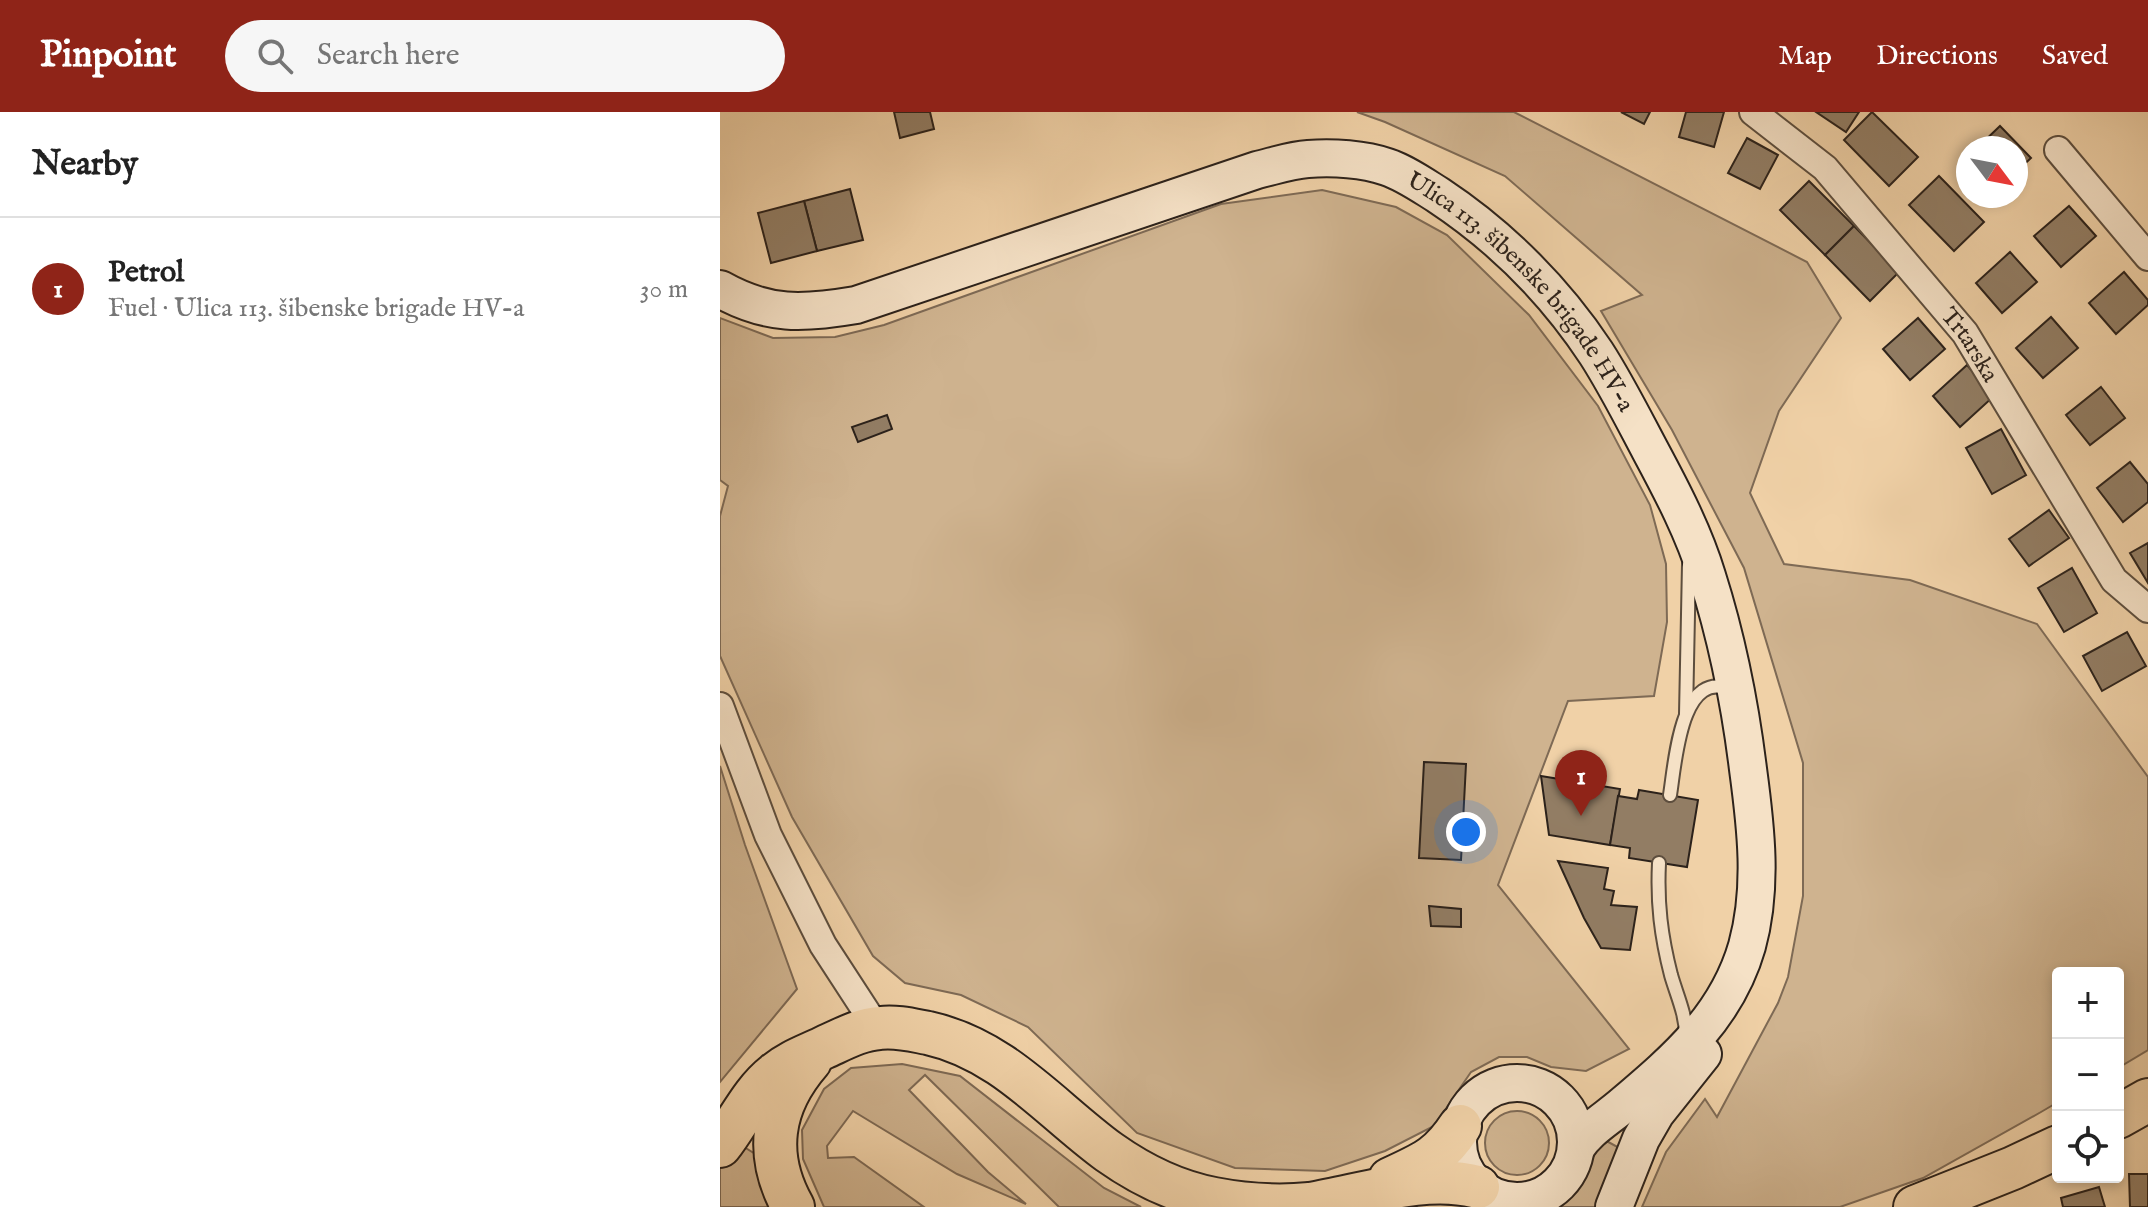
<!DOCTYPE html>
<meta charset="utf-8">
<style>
:root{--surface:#fff;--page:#f6f6f6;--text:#222;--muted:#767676;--line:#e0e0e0;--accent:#8f2418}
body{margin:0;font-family:"IM FELL English",serif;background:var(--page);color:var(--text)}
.controls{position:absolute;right:24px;bottom:24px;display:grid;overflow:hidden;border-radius:8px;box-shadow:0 4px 12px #0003}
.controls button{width:72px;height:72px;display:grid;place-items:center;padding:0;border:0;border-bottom:2px solid var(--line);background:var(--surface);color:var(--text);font:40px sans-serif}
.compass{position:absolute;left:1236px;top:24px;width:72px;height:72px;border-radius:50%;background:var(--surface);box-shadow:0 4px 12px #0003;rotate:122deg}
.you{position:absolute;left:746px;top:720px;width:28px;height:28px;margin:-20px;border:6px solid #fff;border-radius:50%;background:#1a73e8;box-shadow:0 0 0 12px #1a73e833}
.badge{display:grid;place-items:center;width:52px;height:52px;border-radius:50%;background:var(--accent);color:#fff;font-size:26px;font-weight:700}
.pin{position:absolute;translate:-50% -66px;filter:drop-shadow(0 2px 4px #0008)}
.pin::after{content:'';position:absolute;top:42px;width:28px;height:24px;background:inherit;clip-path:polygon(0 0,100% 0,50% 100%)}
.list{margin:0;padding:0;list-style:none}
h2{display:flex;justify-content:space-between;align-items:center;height:104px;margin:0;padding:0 32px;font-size:34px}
h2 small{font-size:26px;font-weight:400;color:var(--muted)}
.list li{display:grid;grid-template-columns:52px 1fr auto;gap:24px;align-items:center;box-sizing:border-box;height:144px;padding:0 32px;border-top:2px solid var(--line)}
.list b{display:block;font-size:30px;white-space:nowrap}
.list p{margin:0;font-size:26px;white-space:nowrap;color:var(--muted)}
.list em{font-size:26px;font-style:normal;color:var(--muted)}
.icon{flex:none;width:44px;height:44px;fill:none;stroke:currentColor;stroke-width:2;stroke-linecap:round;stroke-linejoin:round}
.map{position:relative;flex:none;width:1428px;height:1095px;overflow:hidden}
header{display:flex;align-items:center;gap:48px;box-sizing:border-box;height:112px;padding:0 40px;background:var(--accent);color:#fff}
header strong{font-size:38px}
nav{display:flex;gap:44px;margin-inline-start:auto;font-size:28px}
.search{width:560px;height:72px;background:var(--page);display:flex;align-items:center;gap:20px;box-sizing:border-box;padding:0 28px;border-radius:44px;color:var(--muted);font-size:30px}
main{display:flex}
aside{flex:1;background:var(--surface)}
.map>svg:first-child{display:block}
.green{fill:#cfb38f;stroke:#7e6a55;stroke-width:2}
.building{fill:#927d64;stroke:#2c221b;stroke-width:2}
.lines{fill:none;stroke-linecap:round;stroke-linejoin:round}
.service-casing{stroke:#5d4e3e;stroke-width:16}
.minor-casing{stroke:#5d4e3e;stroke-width:30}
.secondary-casing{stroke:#2c221b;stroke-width:40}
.primary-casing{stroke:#2c221b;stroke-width:46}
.service{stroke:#f5e1c6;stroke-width:12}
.minor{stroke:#f5e1c6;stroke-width:26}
.secondary{stroke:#f5e1c6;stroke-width:36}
.primary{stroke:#f0d1a7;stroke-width:42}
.labels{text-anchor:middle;stroke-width:6;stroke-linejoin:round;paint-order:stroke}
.street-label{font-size:24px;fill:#2c221b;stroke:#f5e1c6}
</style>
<header>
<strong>Pinpoint</strong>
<div class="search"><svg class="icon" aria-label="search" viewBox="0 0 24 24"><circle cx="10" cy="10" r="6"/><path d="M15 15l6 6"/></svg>Search here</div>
<nav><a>Map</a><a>Directions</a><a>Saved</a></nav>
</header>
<main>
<aside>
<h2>Nearby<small></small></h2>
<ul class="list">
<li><span class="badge">1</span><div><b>Petrol</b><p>Fuel · Ulica 113. šibenske brigade HV-a</p></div><em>30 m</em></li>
</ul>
</aside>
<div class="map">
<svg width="1428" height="1095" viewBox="0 0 1428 1095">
<rect width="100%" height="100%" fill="#f0d1a7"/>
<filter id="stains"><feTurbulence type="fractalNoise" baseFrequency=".0025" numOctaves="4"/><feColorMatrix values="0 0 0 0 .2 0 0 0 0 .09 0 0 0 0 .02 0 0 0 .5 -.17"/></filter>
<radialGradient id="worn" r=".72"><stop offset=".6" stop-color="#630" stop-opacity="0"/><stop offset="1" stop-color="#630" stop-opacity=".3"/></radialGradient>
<!-- green -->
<g class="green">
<polygon points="637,0 794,0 1087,150 1121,206 1059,299 1030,381 1064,452 1190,468 1317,512 1428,665 1428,938 1398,956 1398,861 1338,861 1338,990 1321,1000 1203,1066 1120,1095 922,1095 946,1040 985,987 997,1005 1058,891 1068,865 1083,784 1083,651 1024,456 952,318 881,199 922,183 785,64 665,10"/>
<polygon points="602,78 676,95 727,123 809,203 878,294 930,393 946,452 947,510 934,584 848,589 778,773 909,937 866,959 831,955 807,945 779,945 751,960 714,1014 665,1039 605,1059 515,1056 417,1021 308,915 241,883 185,871 153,844 72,705 0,544 0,404 8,374 0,368 0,206 53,226 115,225 164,213 501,92"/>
<polygon points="0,654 25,733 77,877 0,970"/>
<polygon points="182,952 240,964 384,1076 421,1095 339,1095 205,963 189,978 268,1060 306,1092 237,1062 133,999 107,1034 108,1046 134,1045 204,1095 104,1095 83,1047 82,1018 104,977 131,956"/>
<circle cx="797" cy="1031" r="32"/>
<polygon points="881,1026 903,1038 881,1095 831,1095 845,1081 860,1061 867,1043"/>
<polygon points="16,1030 40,1045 51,1095 0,1095 0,1050"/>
</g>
<!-- building -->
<g class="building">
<polygon points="174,0 210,0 214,17 180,26"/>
<polygon points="901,0 930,0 924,12"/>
<polygon points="966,0 1004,0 994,35 959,25"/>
<polygon points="1096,0 1139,0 1126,20"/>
<polygon points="1152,0 1198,45 1169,74 1124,28"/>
<polygon points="1280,14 1311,46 1296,60 1296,36 1257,36"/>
<polygon points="1027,26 1058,43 1040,77 1008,61"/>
<polygon points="1219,64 1264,110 1234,139 1189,93"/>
<polygon points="1089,69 1134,114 1105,143 1060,98"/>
<polygon points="130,77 143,128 97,139 84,89"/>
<polygon points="84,89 97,139 51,151 38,101"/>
<polygon points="1349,94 1376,124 1341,155 1314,124"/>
<polygon points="1134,114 1179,160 1150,189 1105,143"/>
<polygon points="1290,140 1317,170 1282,201 1256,171"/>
<polygon points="1404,160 1428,188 1428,193 1396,222 1369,191"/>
<polygon points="1331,205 1358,236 1323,266 1296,236"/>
<polygon points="1198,206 1225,237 1190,268 1163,237"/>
<polygon points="1247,253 1274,284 1240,315 1213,284"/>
<polygon points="1381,275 1405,306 1370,333 1346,303"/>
<polygon points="167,303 172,317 138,330 132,315"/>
<polygon points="1281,317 1306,363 1272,382 1246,336"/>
<polygon points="1410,350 1428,372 1428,390 1403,410 1377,376"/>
<polygon points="1329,398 1349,426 1309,454 1289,427"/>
<polygon points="1428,431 1428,471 1410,441"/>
<polygon points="1352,456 1377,501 1344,520 1318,476"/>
<polygon points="1407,520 1426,554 1382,579 1363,544"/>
<polygon points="704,650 746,652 741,748 699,746"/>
<polygon points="821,664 900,677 890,733 829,723"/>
<polygon points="919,678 978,688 967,755 909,746 910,736 890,733 898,684 917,687"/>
<polygon points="838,749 888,756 884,777 894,779 891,793 917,795 910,838 881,836 864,806"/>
<polygon points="709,794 741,797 741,815 711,814"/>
<polygon points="1409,1062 1428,1062 1428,1095 1410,1095"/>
<polygon points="1379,1075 1385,1095 1343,1095 1341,1086"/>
</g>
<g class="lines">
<defs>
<g id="service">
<polyline points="966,602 969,452"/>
<path d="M950 683C955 653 960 558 1009 577"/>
<path d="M939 751C937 791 941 824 951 863 957 884 966 902 966 924"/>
</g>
<g id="minor">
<path id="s1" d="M1033 0 1105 56 1245 221 1394 468 1428 497"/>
<polyline points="1338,38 1428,145"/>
<polyline points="0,594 48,723 103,833 157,916"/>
</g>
<g id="secondary">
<path id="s2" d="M0 177C48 204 83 202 136 193L537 58C554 54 571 48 588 47 613 45 644 47 667 55 685 61 702 73 718 83 780 124 835 179 876 241 896 272 913 306 930 338 952 379 974 421 987 464 1007 527 1020 592 1028 657 1036 716 1043 776 1027 834 1007 904 957 947 904 992 887 1007 868 1017 856 1036"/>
<circle cx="797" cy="1030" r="59"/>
<polyline points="894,1095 921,1027 936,1001 983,942"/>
</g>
<g id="primary">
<polyline points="1398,1005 1428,988"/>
<path d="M0 1034C19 1010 31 981 55 962 69 950 86 944 103 936 121 928 140 917 160 916 177 914 192 918 208 921 284 938 329 996 389 1040 420 1062 457 1080 494 1087 525 1093 558 1095 590 1092 644 1083 705 1061 758 1075"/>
<path d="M670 1067C704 1051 719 1046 740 1014"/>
<path d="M73 1095C44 1043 51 994 90 949"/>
<polyline points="1195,1095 1293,1056 1338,1035"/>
</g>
</defs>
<!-- service casing -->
<use href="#service" class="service-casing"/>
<!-- minor casing -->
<use href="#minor" class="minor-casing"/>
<!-- secondary casing -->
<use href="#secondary" class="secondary-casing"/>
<!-- primary casing -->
<use href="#primary" class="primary-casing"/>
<!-- service -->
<use href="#service" class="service"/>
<!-- minor -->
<use href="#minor" class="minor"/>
<!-- secondary -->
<use href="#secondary" class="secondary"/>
<!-- primary -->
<use href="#primary" class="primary"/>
</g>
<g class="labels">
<!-- street labels -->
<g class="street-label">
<text dy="8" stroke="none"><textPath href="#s2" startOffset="882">Ulica 113. šibenske brigade HV-a</textPath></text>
<text dy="8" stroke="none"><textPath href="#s1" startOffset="320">Trtarska</textPath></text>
</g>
</g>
<rect width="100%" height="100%" filter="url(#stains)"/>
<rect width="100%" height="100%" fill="url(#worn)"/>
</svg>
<div class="controls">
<button>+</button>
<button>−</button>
<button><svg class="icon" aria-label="locate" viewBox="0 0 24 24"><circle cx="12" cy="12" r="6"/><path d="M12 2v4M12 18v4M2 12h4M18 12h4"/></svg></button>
</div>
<svg class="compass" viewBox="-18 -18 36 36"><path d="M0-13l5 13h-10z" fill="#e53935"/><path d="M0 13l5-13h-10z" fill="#767676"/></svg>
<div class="you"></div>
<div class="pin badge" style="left:861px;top:704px">1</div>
</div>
</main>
